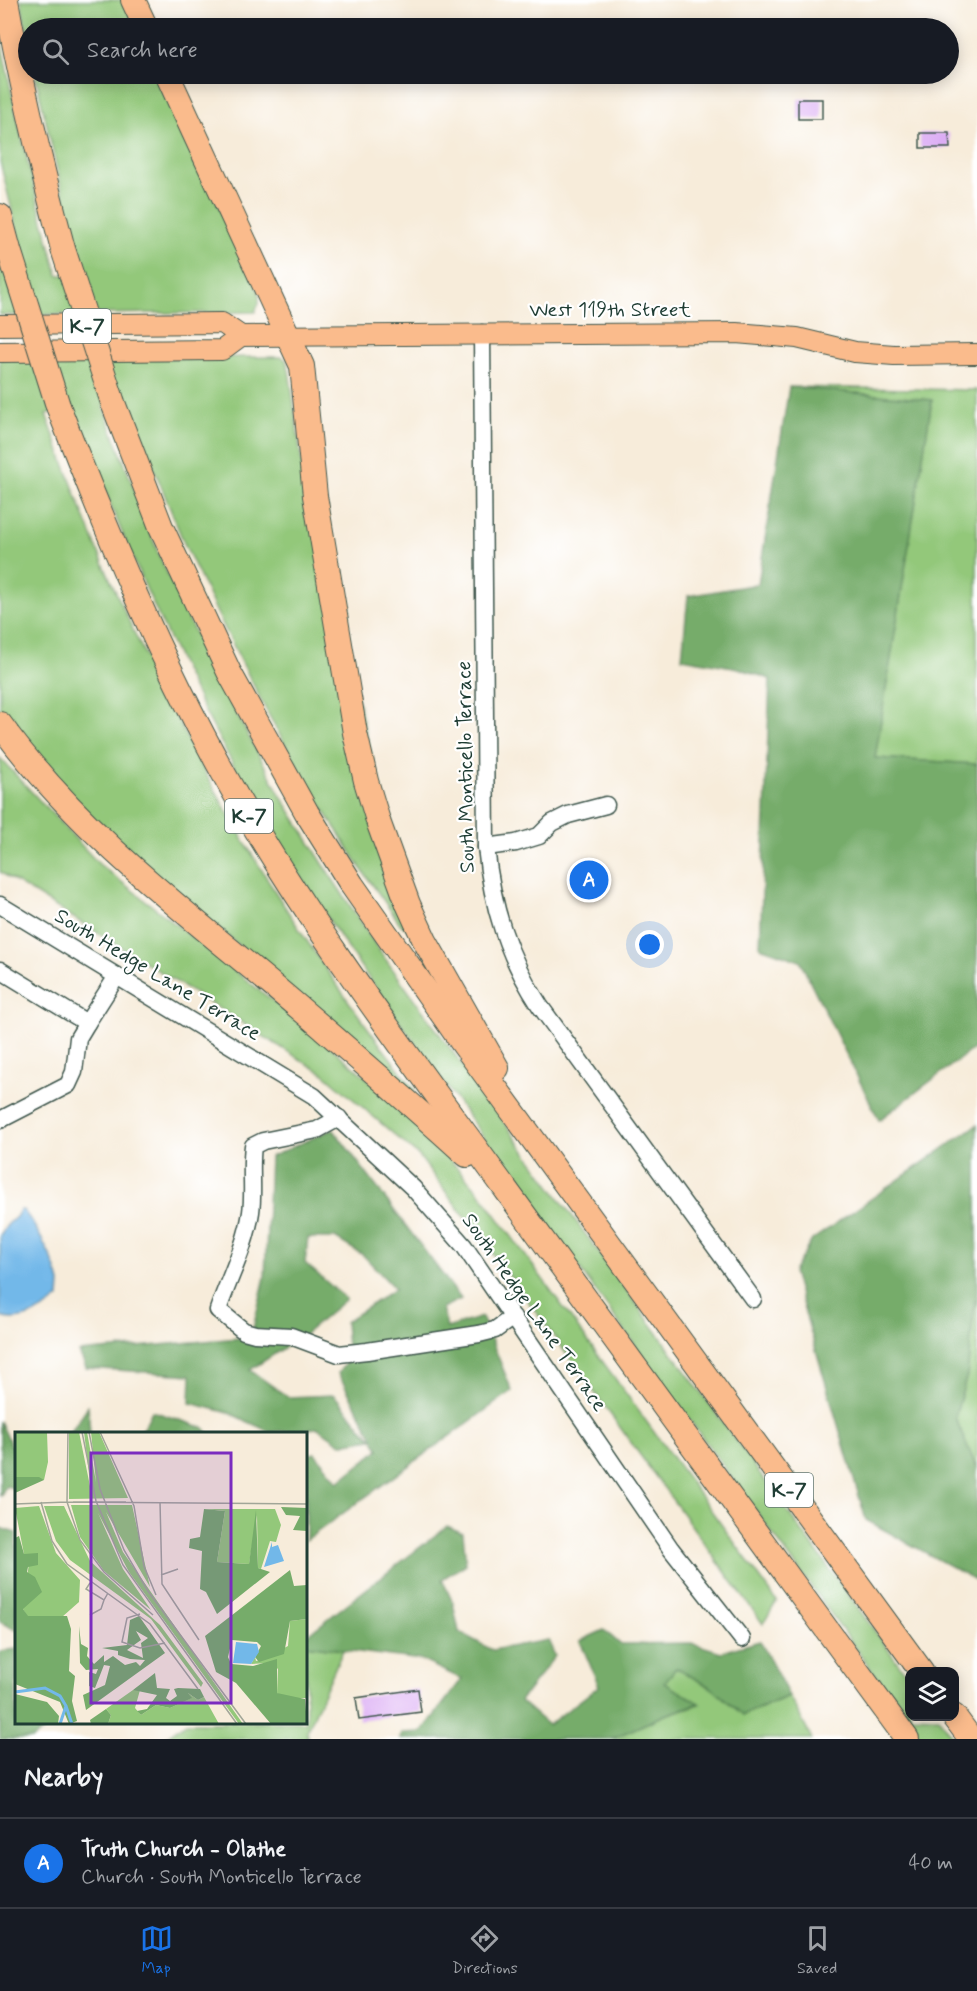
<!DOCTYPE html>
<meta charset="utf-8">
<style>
:root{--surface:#171b24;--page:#242831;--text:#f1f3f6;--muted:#9ea1a6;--line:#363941;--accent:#1a73e8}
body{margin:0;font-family:Mynerve,sans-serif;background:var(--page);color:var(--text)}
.controls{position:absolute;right:18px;bottom:18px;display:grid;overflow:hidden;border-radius:12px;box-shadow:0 3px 15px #0003}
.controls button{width:54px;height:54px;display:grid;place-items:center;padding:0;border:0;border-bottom:2px solid var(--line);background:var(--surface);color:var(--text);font:30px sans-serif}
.you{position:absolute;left:650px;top:945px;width:21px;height:21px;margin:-15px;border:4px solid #fff;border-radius:50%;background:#1a73e8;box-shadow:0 0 0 9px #1a73e833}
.badge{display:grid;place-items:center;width:39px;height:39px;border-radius:50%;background:var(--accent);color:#fff;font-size:20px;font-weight:700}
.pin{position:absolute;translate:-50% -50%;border:3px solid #fff;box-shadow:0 2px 6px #0006}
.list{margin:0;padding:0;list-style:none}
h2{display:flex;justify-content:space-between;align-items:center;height:78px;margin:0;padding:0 24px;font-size:26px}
h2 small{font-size:20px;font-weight:400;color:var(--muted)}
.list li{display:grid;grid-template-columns:39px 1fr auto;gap:18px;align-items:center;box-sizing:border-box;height:90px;padding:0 24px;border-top:2px solid var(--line)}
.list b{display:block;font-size:22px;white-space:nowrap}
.list p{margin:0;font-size:20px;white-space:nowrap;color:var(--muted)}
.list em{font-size:20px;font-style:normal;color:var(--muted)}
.icon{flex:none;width:33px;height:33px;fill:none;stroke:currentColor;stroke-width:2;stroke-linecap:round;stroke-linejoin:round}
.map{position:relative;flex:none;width:977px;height:1739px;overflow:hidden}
.search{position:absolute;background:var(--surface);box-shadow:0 3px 15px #0003;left:18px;right:18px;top:18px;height:66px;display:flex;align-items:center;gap:15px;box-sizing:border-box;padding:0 21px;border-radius:33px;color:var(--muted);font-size:22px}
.sheet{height:168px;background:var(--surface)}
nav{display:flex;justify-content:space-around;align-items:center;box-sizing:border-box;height:84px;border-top:2px solid var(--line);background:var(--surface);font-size:16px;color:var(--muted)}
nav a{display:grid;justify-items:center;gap:3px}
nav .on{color:var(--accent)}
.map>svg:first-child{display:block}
.green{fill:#93c87a;stroke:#598257;stroke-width:1.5}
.forest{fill:#76ac6a;stroke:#4a744f;stroke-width:1.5}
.water{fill:#72b8e9;stroke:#487a8e;stroke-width:1.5}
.building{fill:#dcadf4}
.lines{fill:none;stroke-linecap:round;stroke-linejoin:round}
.minor-casing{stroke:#3f574d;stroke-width:19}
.major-casing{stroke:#3f574d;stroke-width:22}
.highway-casing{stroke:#3f574d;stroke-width:26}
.minor{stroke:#fff;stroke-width:16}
.major{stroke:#fabb8c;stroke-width:20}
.highway{stroke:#fabb8c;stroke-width:24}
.highway-bridge-casing{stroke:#3f574d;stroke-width:26;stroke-linecap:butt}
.highway-bridge{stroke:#fabb8c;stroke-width:24}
.labels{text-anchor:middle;stroke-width:4.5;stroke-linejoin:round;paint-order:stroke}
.shield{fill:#fff;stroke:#627771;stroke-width:1.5}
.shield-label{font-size:20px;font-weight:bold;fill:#1f3d34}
.street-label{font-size:21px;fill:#1f3d34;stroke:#fff}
.inset-river{fill:none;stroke:#72b8e9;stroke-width:3}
.inset-road{fill:none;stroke:#a1a698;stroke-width:1.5}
.view{fill:#7b2cbf;fill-opacity:0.15;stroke:#7b2cbf;stroke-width:3}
.inset-edge{fill:none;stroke:#1f3d34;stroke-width:3}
</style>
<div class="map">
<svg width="977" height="1739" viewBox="0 0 977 1739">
<rect width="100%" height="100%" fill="#fff"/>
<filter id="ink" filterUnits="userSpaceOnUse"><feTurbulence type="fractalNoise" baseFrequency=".0167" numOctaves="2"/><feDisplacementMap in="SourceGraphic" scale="12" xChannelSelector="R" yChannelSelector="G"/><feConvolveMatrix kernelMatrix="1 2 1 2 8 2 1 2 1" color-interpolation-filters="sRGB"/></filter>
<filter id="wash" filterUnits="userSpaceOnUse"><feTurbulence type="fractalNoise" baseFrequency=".008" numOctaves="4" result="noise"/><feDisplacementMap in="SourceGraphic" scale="24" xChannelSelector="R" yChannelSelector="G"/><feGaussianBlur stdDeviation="1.35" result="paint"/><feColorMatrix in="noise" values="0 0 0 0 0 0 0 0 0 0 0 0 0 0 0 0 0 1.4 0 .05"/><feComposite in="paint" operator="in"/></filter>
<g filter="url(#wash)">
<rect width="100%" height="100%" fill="#f7ecda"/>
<!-- green -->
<g class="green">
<polygon points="21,0 124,0 137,28 28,28 28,42"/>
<path d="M0 35C15 116 35 195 58 275L85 274 60 182 35 74H158L259 293V303L255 312 0 315V266L25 263 0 162Z"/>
<path d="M282 357 286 360 289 370 303 471 414 932 401 925 362 870 306 782 267 712 217 613 184 543 128 404 103 406 158 553 189 621 221 685 281 796 330 875 381 953 412 996 909 1678 910 1716 938 1717 954 1739H922C791 1559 659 1379 528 1198 439 1075 347 955 268 825 188 693 127 551 72 407L46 414C66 469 86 525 110 579 190 761 292 935 416 1091L412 1093 94 822 0 711V359Z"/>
<polygon points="789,387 977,390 977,764 875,758 932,400"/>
<polygon points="0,758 99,864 315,1034 404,1109 480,1193 777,1601 763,1624 520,1290 419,1156 324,1074 0,872"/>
<polygon points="975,1299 977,1299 977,1465 975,1464 955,1417 967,1375"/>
<polygon points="306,1645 343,1650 307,1731 307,1739 163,1739 186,1723 306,1722"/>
<polygon points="676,1668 712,1688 743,1715 789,1696 812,1739 611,1739 665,1715 700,1704 663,1683"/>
</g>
<!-- forest -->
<g class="forest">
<polygon points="789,387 932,400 875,758 977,764 977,1046 879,1120 800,961 760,947 770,679 738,668 682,658 688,596 758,584"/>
<polygon points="977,1125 977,1299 975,1300 967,1375 955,1417 975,1464 977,1465 977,1581 866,1520 793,1272 812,1240"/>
<polygon points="333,1129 461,1299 442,1308 447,1328 482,1317 512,1391 306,1540 306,1455 315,1453 338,1482 379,1449 338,1373 348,1360 345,1322 395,1289 363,1255 335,1238 308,1238 305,1263 346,1299 304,1335 250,1370 288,1397 334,1395 372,1439 341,1444 318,1428 270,1432 229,1413 190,1403 191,1375 86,1368 79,1352 251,1337 265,1277 270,1157"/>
<polygon points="88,1406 90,1433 70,1433"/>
<polygon points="152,1411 204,1428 208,1433 141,1433"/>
<polygon points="0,1421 16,1456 16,1489 6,1486 0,1497"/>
<polygon points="447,1526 463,1533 466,1564 442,1579 453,1603 459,1632 492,1650 548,1640 555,1656 520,1701 548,1725 599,1686 580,1641 604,1630 620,1644 692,1643 721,1652 760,1641 789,1696 743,1715 712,1688 676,1668 664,1683 700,1703 665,1715 611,1739 400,1739 402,1733 422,1732 462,1679 421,1660 306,1645 306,1636"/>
<polygon points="0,1528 16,1533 16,1630 0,1622"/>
<polygon points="16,1649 16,1722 55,1723 32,1739 0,1739 0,1651"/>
</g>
<!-- water -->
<path class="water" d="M20 1210H23C35 1224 57 1265 60 1283 60 1288 59 1294 59 1298 43 1311 21 1324 0 1317V1235L8 1224 16 1217Z"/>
<g id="blocks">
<!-- building -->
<g class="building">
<rect x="798" y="99" width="24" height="20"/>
<polygon points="920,133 949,133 950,148 920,148"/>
<polygon points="418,1689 421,1712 359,1720 356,1698"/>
</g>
</g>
</g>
<g filter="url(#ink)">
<use href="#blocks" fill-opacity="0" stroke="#3f574d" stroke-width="1.5"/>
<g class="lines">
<defs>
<g id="minor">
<path d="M482 333 486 847C492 906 507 956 540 1006L753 1299"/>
<polyline points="486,847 516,843 539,836 552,823 568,815 606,805"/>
<polyline points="0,905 314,1096 413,1188 464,1246 671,1549 742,1639"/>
<polyline points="0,970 87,1023 117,976"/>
<path d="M339 1118 317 1130 263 1141 253 1146C250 1168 254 1190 251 1212 246 1246 229 1278 218 1310L244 1331 255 1334 291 1336 339 1354 367 1351 479 1334 495 1330 513 1317"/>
<polyline points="0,1120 68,1085 74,1072 78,1038 87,1023"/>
</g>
<g id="major">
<polyline points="0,325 222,323 241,336 736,333 797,338 855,352 894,355 977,354"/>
<polyline points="0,352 222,350 241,336"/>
</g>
<g id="highway">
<path d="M6 0C21 84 41 166 63 249"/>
<polyline points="133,0 146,28"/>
<polyline points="167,74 302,366 315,496 355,733 366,781 379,824 408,904 425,941 497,1068"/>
<polyline points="0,216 9,250"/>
<polyline points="113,403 161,527 229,672 307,813 352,885 464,1045 922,1672"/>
<path d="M58 406C107 533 159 657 225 776 307 923 409 1056 507 1191 641 1374 773 1557 907 1739"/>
<path d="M0 724C68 818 158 891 247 964 322 1026 395 1090 467 1155"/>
<polyline points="954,1716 971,1739"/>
</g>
</defs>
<!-- minor casing -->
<use href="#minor" class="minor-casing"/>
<!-- major casing -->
<use href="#major" class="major-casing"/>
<!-- highway casing -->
<use href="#highway" class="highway-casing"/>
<!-- minor -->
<use href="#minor" class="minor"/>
<!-- major -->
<use href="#major" class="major"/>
<!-- highway -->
<use href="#highway" class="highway"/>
<defs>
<g id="highway-bridge">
<polyline points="63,249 113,403"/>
<polyline points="9,250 58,406"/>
</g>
</defs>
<!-- highway-bridge casing -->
<use href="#highway-bridge" class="highway-bridge-casing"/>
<!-- highway-bridge -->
<use href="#highway-bridge" class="highway-bridge"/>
</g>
</g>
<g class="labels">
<!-- shield labels -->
<g class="shield">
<rect x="63" y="309" width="48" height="34" rx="4.5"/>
<rect x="225" y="799" width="48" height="34" rx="4.5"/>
<rect x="765" y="1473" width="48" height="34" rx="4.5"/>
</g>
<g class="shield-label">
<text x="87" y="333">K-7</text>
<text x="249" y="823">K-7</text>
<text x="789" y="1497">K-7</text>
</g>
<!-- street labels -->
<g class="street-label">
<text x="610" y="316">West 119th Street</text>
<text transform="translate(465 767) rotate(-91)" y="7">South Monticello Terrace</text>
<text transform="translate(158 974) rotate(31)" y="7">South Hedge Lane Terrace</text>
<text transform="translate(535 1312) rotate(55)" y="7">South Hedge Lane Terrace</text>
</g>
</g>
<!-- overview -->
<g transform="translate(15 1432)">
<rect width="292" height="292" fill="#f7ecda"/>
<path d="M0 0H32L33 30 29 48 0 45ZM54 0H64L76 59 69 0H72L81 50 76 0H84L113 66 54 67ZM56 73H117L135 155 91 80 108 120 228 292H224L114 140 83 81 108 137 136 178 89 139 65 105ZM24 74 41 121 65 148 64 170 47 185 12 184 8 177 15 123 9 122 0 76ZM29 74H49L75 129 145 193 188 251 186 255 136 187 55 128 41 109ZM189 77H260L266 93 261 110 255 109 246 137 243 136 242 83 234 132 202 130 210 79ZM292 187V266H269L262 261 263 237 256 231 236 232 240 225 241 229 248 227 273 214 275 189ZM118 258H125L120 276 126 283 141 273 155 276 176 266 173 261 183 268 189 265 204 292H93L96 283 91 277Z" fill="#93c87a"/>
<path d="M0 45H24L29 48 0 61ZM266 75 292 76V99L278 98 285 84 271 83ZM189 77 210 79 202 130 234 132 241 78 243 136 255 140 202 182 191 160 185 157 187 119 174 116 175 107 185 105ZM4 104 9 122 23 121V133L13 135 12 140 20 145 27 160 8 177 13 184H52L56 197 54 239 60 244 57 269 62 289 54 292 45 270 0 252V106ZM275 138 279 154 292 153V187L275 189 269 222 244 230 240 225 246 214 242 210 217 208 213 225 216 232 238 234 262 227V261L290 267 292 292H256L221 251 201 240 190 204ZM124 184 150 221 71 278 68 263 90 253 95 234 89 233 80 256 74 254V240L81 242 83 237 71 238 65 231 64 194 66 212 73 216 72 224 79 232 89 223V230L98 224 110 233 121 230 125 234 130 228 115 227 103 223V219L87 216 112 213 115 188ZM121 199 133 206 126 211 128 226 112 218 126 208ZM140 241 142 256 155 257 151 266 155 269 162 264 159 257 163 256 185 257 189 265 183 268 173 261 177 266 155 276 141 273 126 283 122 279 132 277 142 263 118 258ZM0 262 32 270 44 284 43 292H0ZM91 277 96 283 93 292H76L75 288Z" fill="#76ac6a" fill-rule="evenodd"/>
<path d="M257 110V115L263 113 269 129 249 135ZM221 210 242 212 244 220 236 232 218 231Z" fill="#72b8e9"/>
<path class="inset-river" d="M0 260 30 256 45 264 51 274 45 292M51 274 57 292"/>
<path class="inset-road" d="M53 0 52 70 65 108 89 140 138 183M67 0 81 69 108 133 222 292M74 0 85 57 109 118 133 159 231 292M85 0 119 74 129 134 141 163M26 70 37 109 52 132 135 192 183 257M52 70 293 72M58 70H111M145 70 147 152 184 208M0 72 52 70M146 143 163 137M75 151 71 157 89 168 93 161M125 182 112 186 107 210 125 216 150 211M75 183 86 177 89 168"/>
<path class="view" d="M76 21H216V271H76Z"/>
<rect width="292" height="292" class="inset-edge"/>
</g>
</svg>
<div class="controls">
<button><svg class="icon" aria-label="layers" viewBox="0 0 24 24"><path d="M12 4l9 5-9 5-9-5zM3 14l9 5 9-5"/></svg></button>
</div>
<div class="you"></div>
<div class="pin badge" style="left:589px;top:880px">A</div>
<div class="search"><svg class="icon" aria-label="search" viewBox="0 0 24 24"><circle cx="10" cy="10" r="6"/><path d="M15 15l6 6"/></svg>Search here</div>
</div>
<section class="sheet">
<h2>Nearby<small></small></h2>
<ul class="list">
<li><span class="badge">A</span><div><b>Truth Church - Olathe</b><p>Church · South Monticello Terrace</p></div><em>40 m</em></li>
</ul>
</section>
<nav>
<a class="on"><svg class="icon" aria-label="map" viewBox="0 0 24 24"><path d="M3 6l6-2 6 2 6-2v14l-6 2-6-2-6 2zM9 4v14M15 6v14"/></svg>Map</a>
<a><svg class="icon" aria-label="directions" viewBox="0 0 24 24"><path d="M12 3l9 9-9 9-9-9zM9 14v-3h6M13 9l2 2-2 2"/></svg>Directions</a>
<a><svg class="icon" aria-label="saved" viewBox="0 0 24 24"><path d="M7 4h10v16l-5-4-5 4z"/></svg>Saved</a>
</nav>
